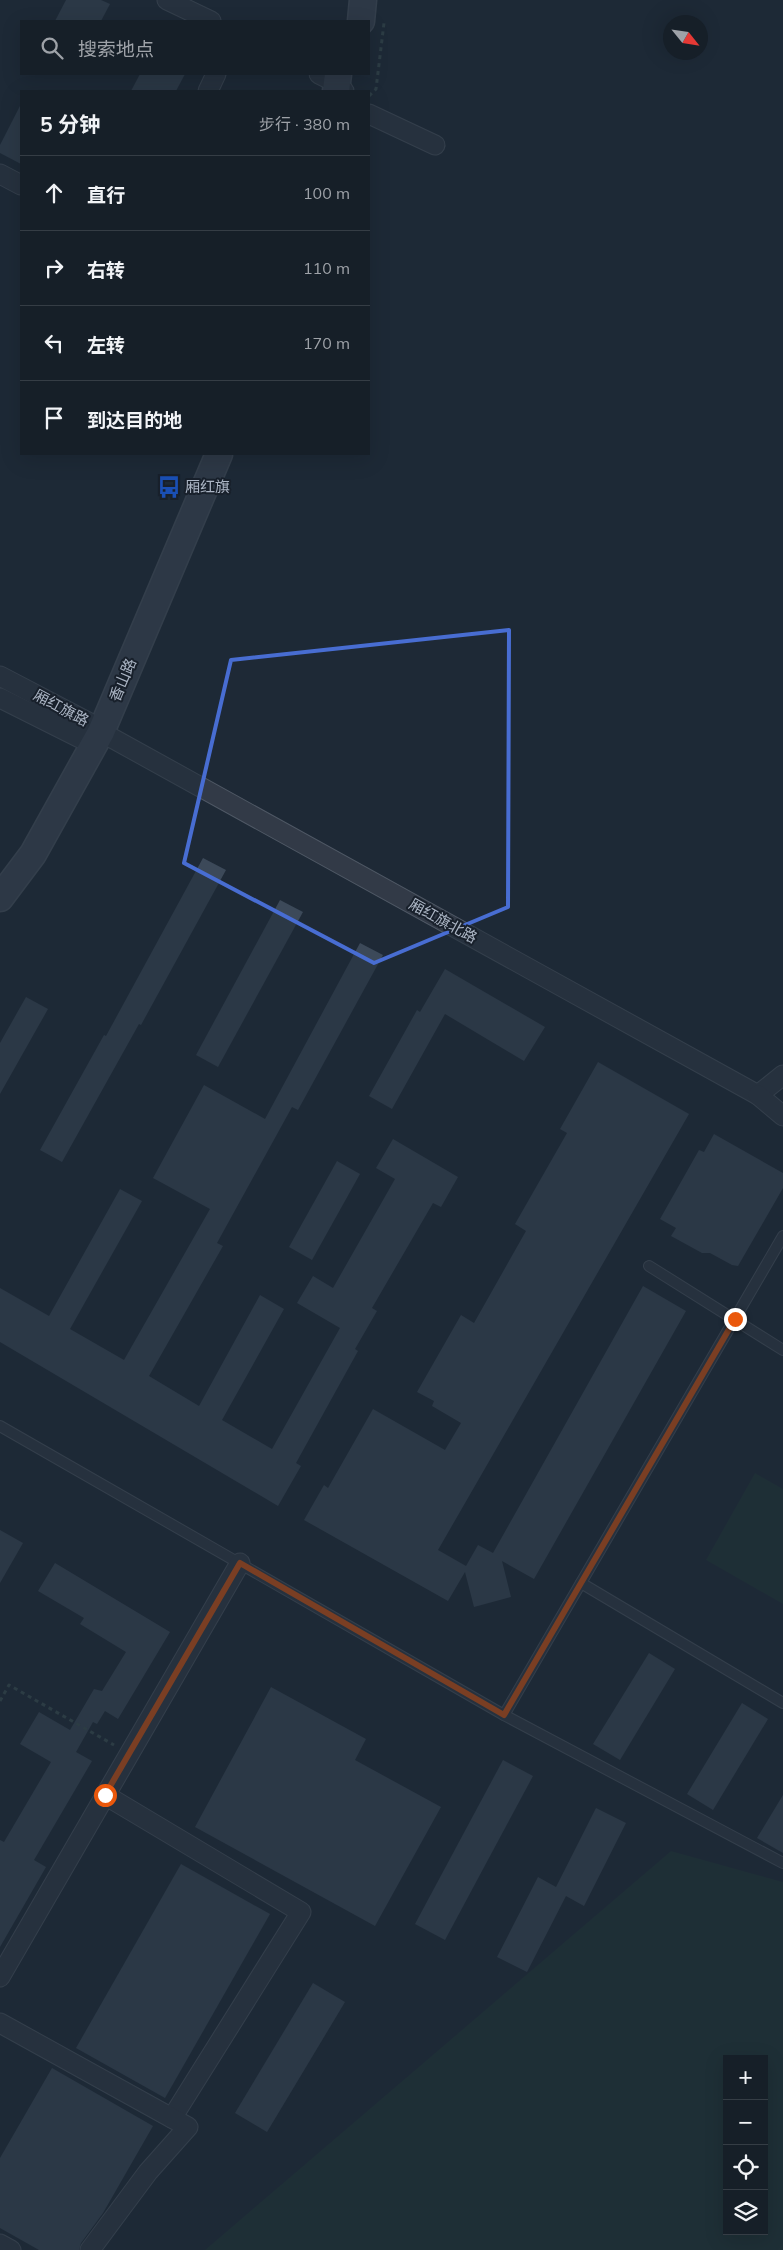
<!DOCTYPE html>
<html lang="zh">
<meta charset="utf-8">
<style>
:root{--surface:#161f28;--page:#1f2730;--text:#f1f3f6;--muted:#9ea2a8;--line:#353d45}
body{margin:0;font-family:Mulish,"Noto Sans SC",sans-serif;background:var(--page);color:var(--text)}
.controls{position:absolute;right:15px;bottom:15px;display:grid;overflow:hidden;border-radius:0px;box-shadow:0 5px 20px #0002}
.controls button{width:45px;height:45px;display:grid;place-items:center;padding:0;border:0;border-bottom:1px solid var(--line);background:var(--surface);color:var(--text);font:25px sans-serif}
.compass{position:absolute;left:663px;top:15px;width:45px;height:45px;border-radius:50%;background:var(--surface);box-shadow:0 5px 20px #0002;rotate:120deg}
.stop{position:absolute;width:15px;height:15px;margin:-11px;border:4px solid #ea580c;border-radius:50%;background:#fff}
.stop.end{background:#ea580c;border-color:#fff;box-shadow:0 1px 5px #0008}
.list{margin:0;padding:0;list-style:none}
h2{display:flex;justify-content:space-between;align-items:center;height:65px;margin:0;padding:0 20px;font-size:21px}
h2 small{font-size:16px;font-weight:400;color:var(--muted)}
.list li{display:grid;grid-template-columns:32px 1fr auto;gap:15px;align-items:center;box-sizing:border-box;height:75px;padding:0 20px;border-top:1px solid var(--line)}
.list b{display:block;font-size:19px;white-space:nowrap}
.list em{font-size:16px;font-style:normal;color:var(--muted)}
.icon{flex:none;width:28px;height:28px;fill:none;stroke:currentColor;stroke-width:2;stroke-linecap:round;stroke-linejoin:round}
.map{position:relative;flex:none;width:783px;height:2250px;overflow:hidden}
.search{position:absolute;background:var(--surface);box-shadow:0 5px 20px #0002;left:20px;top:20px;width:350px;height:55px;display:flex;align-items:center;gap:12px;box-sizing:border-box;padding:0 18px;border-radius:0px;color:var(--muted);font-size:19px}
.panel{position:absolute;background:var(--surface);box-shadow:0 5px 20px #0002;left:20px;top:90px;width:350px;height:365px;border-radius:0px}
.map>svg:first-child{display:block}
.green{fill:#203537;fill-rule:evenodd}
.building{fill:#3c4959}
.lines{fill:none;stroke-linecap:round;stroke-linejoin:round}
.lane-casing{stroke:#4f5865;stroke-width:12}
.street-casing{stroke:#4f5865;stroke-width:21}
.secondary-casing{stroke:#4f5865;stroke-width:29}
.path{stroke:#3e5255;stroke-width:3;stroke-dasharray:4 4;stroke-linecap:butt}
.lane{stroke:#323a47;stroke-width:10}
.street{stroke:#323a47;stroke-width:19}
.secondary{stroke:#404a5a;stroke-width:26}
.route{stroke:#ea580c;stroke-width:6}
.marked{fill:none;stroke:#486dd2;stroke-width:4;stroke-linejoin:round}
.labels{text-anchor:middle;stroke-width:4;stroke-linejoin:round;paint-order:stroke}
.poi-label{font-size:15px;fill:#abb5c4;stroke:#18202b;text-anchor:start}
.street-label{font-size:15px;fill:#abb5c4;stroke:#18202b}
</style>
<div class="map">
<svg width="783" height="2250" viewBox="0 0 783 2250">
<rect width="100%" height="100%" fill="#1e2936"/>
<!-- green -->
<g class="green">
<polygon points="755,1473 783,1489 783,1604 706,1560"/>
<path d="M671 1851 783 1882V2250H205ZM727 2059H764V2231H727Z"/>
</g>
<!-- building -->
<g class="building">
<polygon points="66,0 101,0 110,4 101,21 55,21"/>
<polygon points="140,74 185,74 176,91 131,91"/>
<polygon points="21,104 21,164 0,153 0,145"/>
<polygon points="203,858 226,870 141,1025 139,1024 62,1162 40,1150 104,1035 106,1036"/>
<polygon points="280,900 303,912 218,1067 196,1055"/>
<polygon points="360,943 383,955 298,1110 292,1107 217,1243 223,1246 149,1376 199,1406 260,1295 284,1309 222,1420 272,1449 340,1328 297,1303 313,1276 333,1288 395,1179 376,1168 393,1139 458,1177 441,1207 433,1203 372,1308 377,1311 355,1349 358,1351 296,1463 301,1466 278,1506 0,1342 0,1288 49,1316 120,1189 142,1201 70,1329 124,1360 210,1209 153,1178 204,1085 265,1119"/>
<polygon points="445,969 545,1027 524,1061 445,1014 392,1109 369,1096 417,1010 420,1012"/>
<polygon points="26,997 48,1009 0,1094 0,1043"/>
<polygon points="598,1062 689,1114 438,1550 466,1566 478,1545 493,1553 643,1286 686,1311 534,1579 502,1561 511,1597 474,1607 465,1572 448,1601 304,1520 324,1485 328,1488 373,1409 445,1450 461,1423 432,1406 434,1401 417,1392 461,1315 474,1323 526,1231 515,1224 567,1133 560,1129"/>
<polygon points="714,1134 783,1173 783,1188 738,1266 732,1265 710,1253 702,1253 671,1236 676,1228 660,1219 699,1150 704,1152"/>
<polygon points="337,1161 360,1174 312,1260 289,1247"/>
<polygon points="0,1530 23,1543 0,1583"/>
<polygon points="55,1563 170,1632 118,1719 105,1711 97,1724 93,1722 76,1752 92,1761 34,1860 46,1867 0,1947 0,1840 4,1842 51,1762 20,1744 39,1712 70,1730 94,1689 102,1691 126,1652 80,1624 84,1618 38,1591"/>
<polygon points="649,1653 675,1669 620,1760 593,1744"/>
<polygon points="271,1687 366,1739 355,1760 441,1807 375,1926 195,1827"/>
<polygon points="742,1703 768,1719 713,1810 687,1794"/>
<polygon points="503,1760 533,1776 445,1940 415,1924"/>
<polygon points="783,1795 783,1853 757,1838"/>
<polygon points="596,1808 626,1823 584,1906 566,1896 527,1972 497,1957 538,1877 556,1887"/>
<polygon points="181,1864 270,1914 165,2098 76,2048"/>
<polygon points="313,1983 345,2002 267,2132 235,2113"/>
<polygon points="52,2068 153,2126 103,2213 81,2243 79,2250 39,2250 0,2228 0,2158"/>
</g>
<g class="lines">
<defs>
<g id="lane">
<polyline points="649,1266 783,1350"/>
<polyline points="0,1426 504,1715 783,1236"/>
<polyline points="581,1583 783,1703"/>
<polyline points="504,1715 783,1863"/>
</g>
<g id="street">
<polyline points="167,0 211,21"/>
<polyline points="319,74 337,83 344,91"/>
<polyline points="208,91 216,74"/>
<polyline points="369,114 435,145"/>
<polyline points="0,174 21,185"/>
<polyline points="0,676 88,722 101,732 758,1095 783,1075"/>
<polyline points="0,698 80,738 101,732"/>
<polyline points="758,1095 783,1116"/>
<polyline points="105,1795 301,1912 172,2118"/>
<polyline points="0,1977 240,1563"/>
<polyline points="0,2023 188,2127 148,2172 90,2250"/>
<polyline points="0,2244 11,2250"/>
</g>
<g id="secondary">
<polyline points="361,21 363,0"/>
<polyline points="336,91 338,74"/>
<polyline points="0,898 33,854 101,732 219,454"/>
</g>
</defs>
<!-- lane casing -->
<use href="#lane" class="lane-casing"/>
<!-- street casing -->
<use href="#street" class="street-casing"/>
<!-- secondary casing -->
<use href="#secondary" class="secondary-casing"/>
<!-- path -->
<g class="path">
<polyline points="369,96 376,89 384,23"/>
<polyline points="0,1701 9,1685 114,1745"/>
</g>
<!-- lane -->
<use href="#lane" class="lane"/>
<!-- street -->
<use href="#street" class="street"/>
<!-- secondary -->
<use href="#secondary" class="secondary"/>
</g>
<g class="lines">
<!-- route -->
<polyline class="route" points="105,1795 240,1563 504,1715 735,1319"/>
</g>
<!-- marked area -->
<path d="M0 0H783V2250H0ZM509 630 508 907 374 963 184 863 231 660Z" fill="#1e2936" fill-opacity=".55" fill-rule="evenodd"/>
<path class="marked" d="M509 630 508 907 374 963 184 863 231 660Z"/>
<!-- icons -->
<defs>
<symbol id="bus-bare" viewBox="-9 -9 18 18"><path d="M-5-6H5V4H4V6H2V4H-2V6H-4V4H-5ZM-3.5-4V0h7V-4ZM-3.5 1.2v1.5H-2V1.2ZM2 1.2v1.5H3.5V1.2Z" fill="#1a4fb4" stroke="#18202b" stroke-width="2.5" paint-order="stroke"/></symbol>
</defs>
<g fill-rule="evenodd">
<use href="#bus-bare" x="153" y="471" width="32" height="32"/>
</g>
<g class="labels">
<!-- poi labels -->
<g class="poi-label">
<text x="185" y="492">厢红旗</text>
</g>
<!-- street labels -->
<g class="street-label">
<text transform="translate(123 680) rotate(-67)" y="5">香山路</text>
<text transform="translate(61 708) rotate(28)" y="5">厢红旗路</text>
<text transform="translate(443 921) rotate(29)" y="5">厢红旗北路</text>
</g>
</g>
</svg>
<div class="controls">
<button>+</button>
<button>−</button>
<button><svg class="icon" aria-label="locate" viewBox="0 0 24 24"><circle cx="12" cy="12" r="6"/><path d="M12 2v4M12 18v4M2 12h4M18 12h4"/></svg></button>
<button><svg class="icon" aria-label="layers" viewBox="0 0 24 24"><path d="M12 4l9 5-9 5-9-5zM3 14l9 5 9-5"/></svg></button>
</div>
<svg class="compass" viewBox="-18 -18 36 36"><path d="M0-13l5 13h-10z" fill="#e53935"/><path d="M0 13l5-13h-10z" fill="#9ea2a8"/></svg>
<div class="stop" style="left:105px;top:1795px"></div>
<div class="stop end" style="left:735px;top:1319px"></div>
<div class="search"><svg class="icon" aria-label="search" viewBox="0 0 24 24"><circle cx="10" cy="10" r="6"/><path d="M15 15l6 6"/></svg>搜索地点</div>
<section class="panel">
<h2>5 分钟<small>步行 · 380 m</small></h2>
<ul class="list">
<li><svg class="icon" aria-label="ahead" viewBox="0 0 24 24"><path d="M12 20V5M6 11l6-6 6 6"/></svg><div><b>直行</b></div><em>100 m</em></li>
<li><svg class="icon" aria-label="right" viewBox="0 0 24 24"><path d="M7 20v-9h11M14 6l5 5-5 5"/></svg><div><b>右转</b></div><em>110 m</em></li>
<li><svg class="icon" aria-label="left" viewBox="0 0 24 24"><path d="M17 20v-9H6M10 6l-5 5 5 5"/></svg><div><b>左转</b></div><em>170 m</em></li>
<li><svg class="icon" aria-label="arrive" viewBox="0 0 24 24"><path d="M6 21V4h12l-3 4 3 4H6"/></svg><div><b>到达目的地</b></div></li>
</ul>
</section>
</div>
